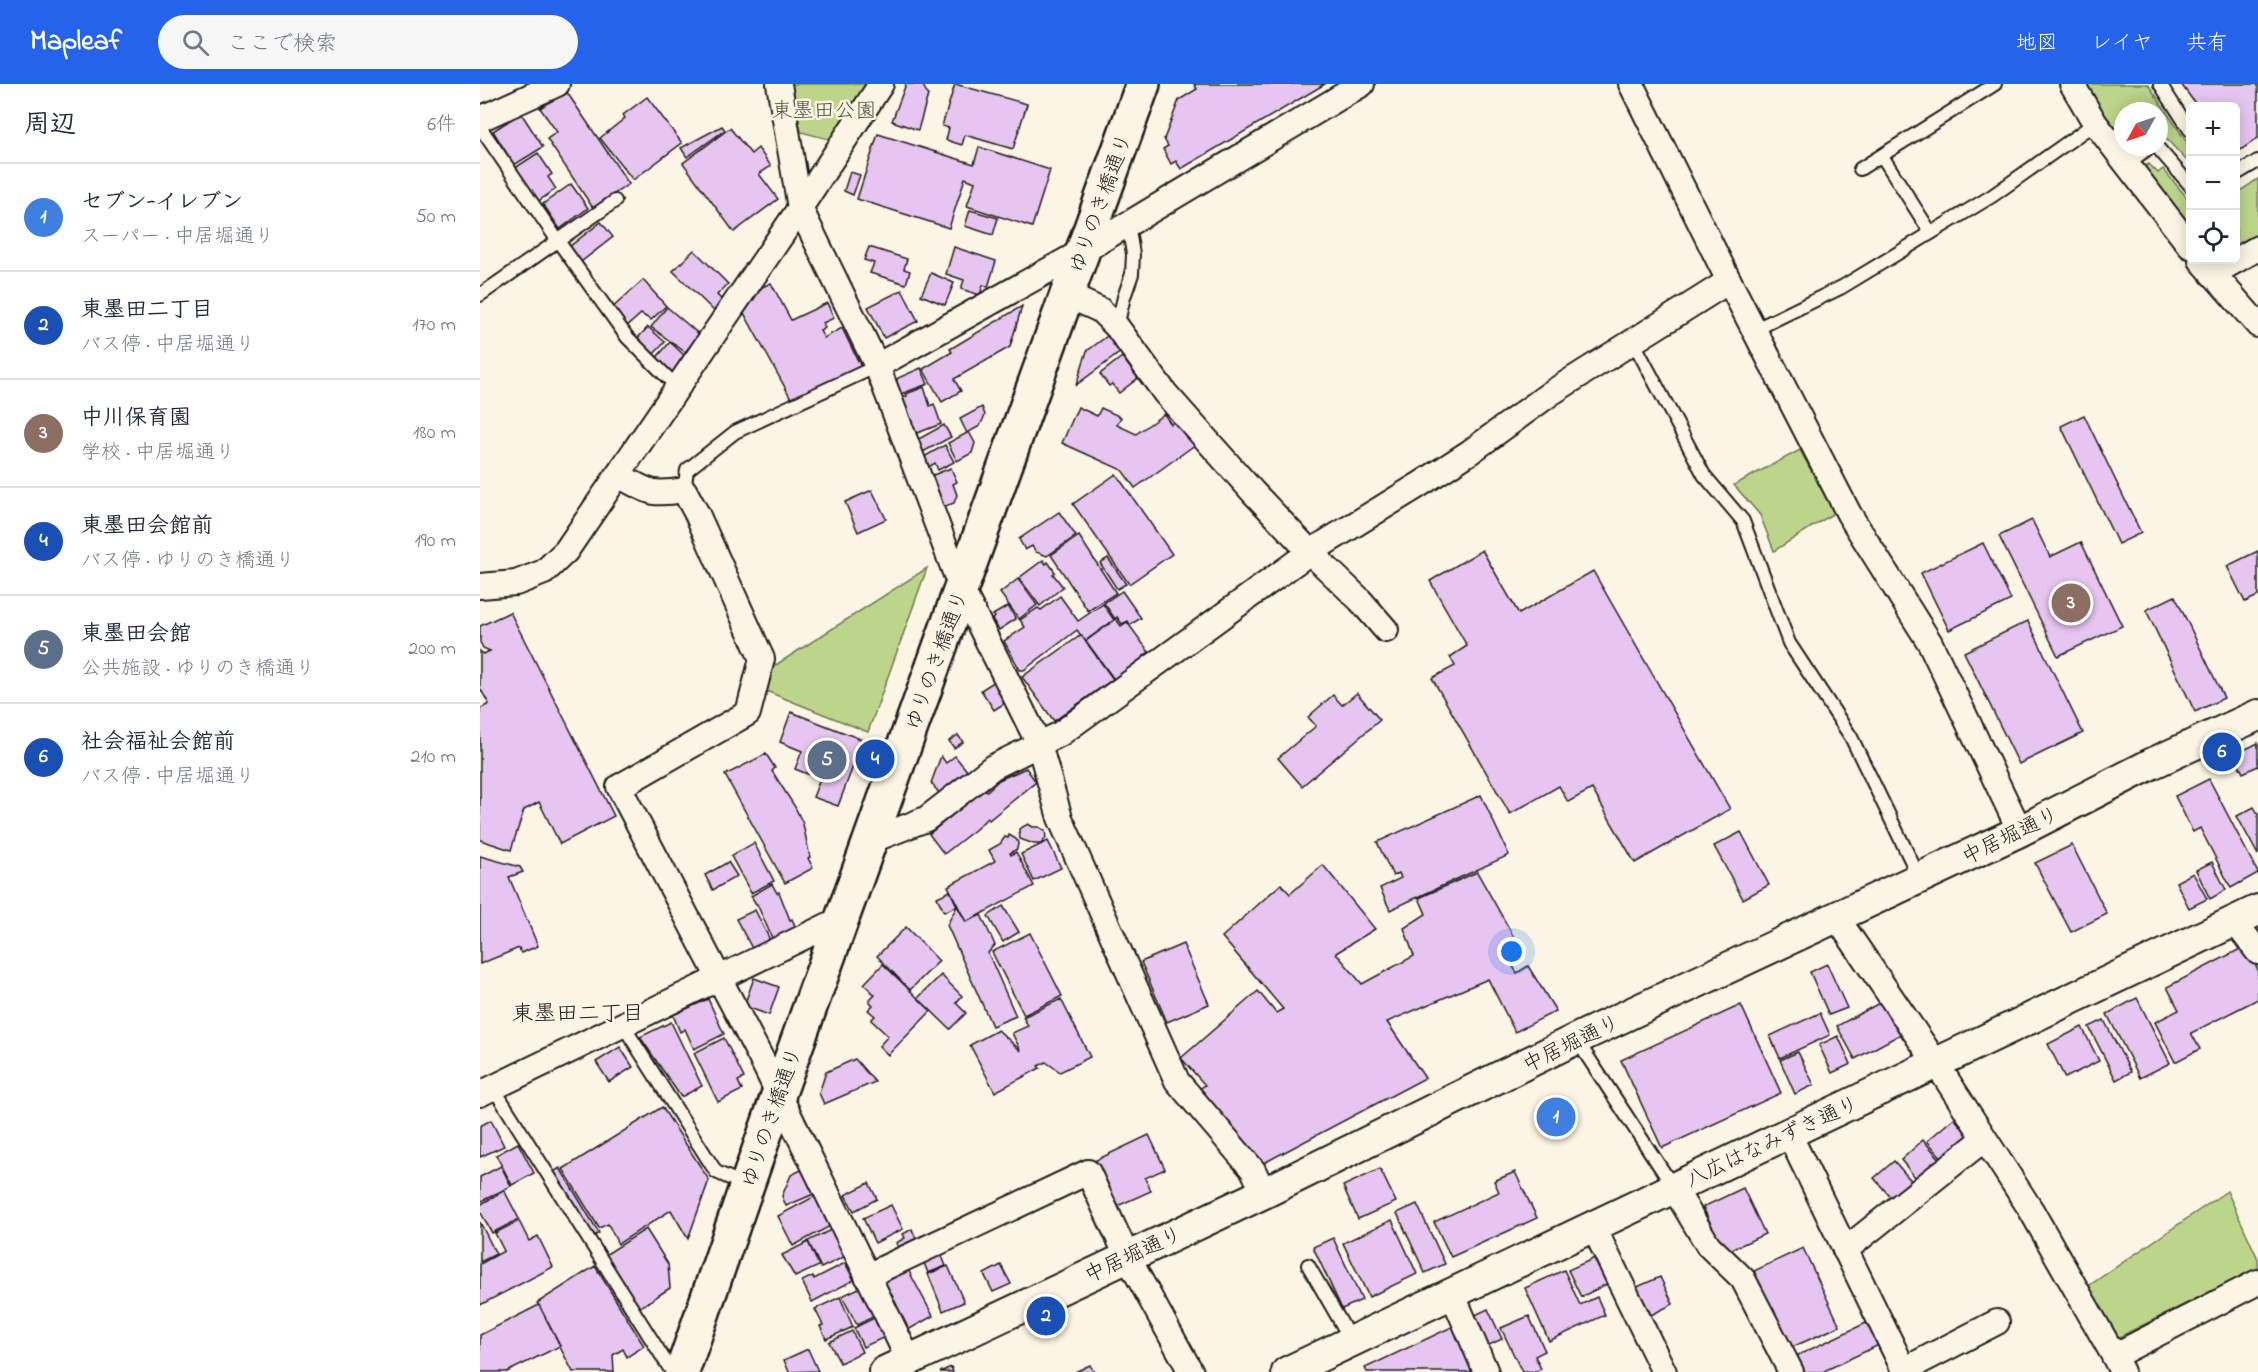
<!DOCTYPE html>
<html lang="ja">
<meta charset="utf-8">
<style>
:root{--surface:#fff;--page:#f6f6f7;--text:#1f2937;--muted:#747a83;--line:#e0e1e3;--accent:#2563eb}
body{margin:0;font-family:"Indie Flower","Klee One",sans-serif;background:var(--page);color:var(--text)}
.controls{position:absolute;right:18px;top:18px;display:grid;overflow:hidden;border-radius:9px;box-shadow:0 3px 15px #0003}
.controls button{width:54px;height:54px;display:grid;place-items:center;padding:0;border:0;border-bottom:2px solid var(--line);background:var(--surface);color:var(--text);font:30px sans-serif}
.compass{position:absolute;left:1634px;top:18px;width:54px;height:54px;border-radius:50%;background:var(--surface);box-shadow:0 3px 15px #0003;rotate:230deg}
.you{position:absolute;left:1032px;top:868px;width:21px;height:21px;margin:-15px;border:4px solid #fff;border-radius:50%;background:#1a73e8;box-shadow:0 0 0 9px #1a73e833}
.badge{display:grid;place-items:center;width:39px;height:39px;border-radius:50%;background:var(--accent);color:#fff;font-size:20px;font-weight:700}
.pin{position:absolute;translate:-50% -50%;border:3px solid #fff;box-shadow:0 2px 6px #0006}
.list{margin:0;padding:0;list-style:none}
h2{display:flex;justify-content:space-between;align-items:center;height:78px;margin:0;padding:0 24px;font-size:26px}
h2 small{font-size:20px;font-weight:400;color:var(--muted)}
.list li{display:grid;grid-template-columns:39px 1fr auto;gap:18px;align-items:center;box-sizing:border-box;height:108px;padding:0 24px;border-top:2px solid var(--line)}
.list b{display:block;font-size:22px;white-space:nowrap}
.list p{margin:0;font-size:20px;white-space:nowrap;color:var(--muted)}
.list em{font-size:20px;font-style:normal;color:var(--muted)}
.icon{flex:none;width:33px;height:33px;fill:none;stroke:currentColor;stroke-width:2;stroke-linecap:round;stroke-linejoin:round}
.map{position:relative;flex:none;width:1778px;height:1288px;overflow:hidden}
header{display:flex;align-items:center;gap:36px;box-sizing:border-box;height:84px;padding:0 30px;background:var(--accent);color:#fff}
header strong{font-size:28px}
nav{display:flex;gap:33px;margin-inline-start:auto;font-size:21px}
.search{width:420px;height:54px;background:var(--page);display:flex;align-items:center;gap:15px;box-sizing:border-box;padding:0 21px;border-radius:33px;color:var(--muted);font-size:22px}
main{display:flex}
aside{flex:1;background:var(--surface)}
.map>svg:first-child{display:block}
.green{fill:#bdd58b;stroke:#6c7854;stroke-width:1.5}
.building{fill:#e6c5f1;stroke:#1c1c1c;stroke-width:1.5}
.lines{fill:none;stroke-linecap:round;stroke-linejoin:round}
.service-casing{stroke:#1c1c1c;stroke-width:16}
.minor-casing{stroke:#1c1c1c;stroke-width:28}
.tertiary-casing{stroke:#1c1c1c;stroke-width:34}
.secondary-casing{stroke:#1c1c1c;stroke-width:38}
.service{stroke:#fcf5e5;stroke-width:12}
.minor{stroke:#fcf5e5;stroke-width:24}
.tertiary{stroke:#fcf5e5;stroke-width:30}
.secondary{stroke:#fcf5e5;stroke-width:33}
.labels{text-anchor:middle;stroke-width:5;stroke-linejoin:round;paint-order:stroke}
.park-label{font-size:21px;fill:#4c543d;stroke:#fcf5e5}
.street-label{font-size:21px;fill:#1c1c1c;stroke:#fcf5e5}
.neighbourhood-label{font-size:22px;fill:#1c1c1c;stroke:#fcf5e5}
</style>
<header>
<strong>Mapleaf</strong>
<div class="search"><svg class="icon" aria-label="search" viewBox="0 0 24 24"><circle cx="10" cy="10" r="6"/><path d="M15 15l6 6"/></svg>ここで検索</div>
<nav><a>地図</a><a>レイヤ</a><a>共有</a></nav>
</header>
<main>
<aside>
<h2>周辺<small>6件</small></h2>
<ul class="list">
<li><span class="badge" style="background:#3f7fe0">1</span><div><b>セブン-イレブン</b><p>スーパー · 中居堀通り</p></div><em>50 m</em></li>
<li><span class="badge" style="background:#1a4fb4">2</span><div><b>東墨田二丁目</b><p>バス停 · 中居堀通り</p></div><em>170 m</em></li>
<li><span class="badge" style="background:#8d6e63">3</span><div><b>中川保育園</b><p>学校 · 中居堀通り</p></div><em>180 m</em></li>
<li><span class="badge" style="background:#1a4fb4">4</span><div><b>東墨田会館前</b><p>バス停 · ゆりのき橋通り</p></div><em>190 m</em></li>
<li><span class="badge" style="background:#5c6f8a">5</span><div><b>東墨田会館</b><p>公共施設 · ゆりのき橋通り</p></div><em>200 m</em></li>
<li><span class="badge" style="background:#1a4fb4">6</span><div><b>社会福祉会館前</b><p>バス停 · 中居堀通り</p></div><em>210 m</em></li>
</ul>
</aside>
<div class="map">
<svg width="1778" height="1288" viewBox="0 0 1778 1288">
<rect width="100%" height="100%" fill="#fcf5e5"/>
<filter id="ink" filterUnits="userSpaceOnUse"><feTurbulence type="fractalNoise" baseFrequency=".0167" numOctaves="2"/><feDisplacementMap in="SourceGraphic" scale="12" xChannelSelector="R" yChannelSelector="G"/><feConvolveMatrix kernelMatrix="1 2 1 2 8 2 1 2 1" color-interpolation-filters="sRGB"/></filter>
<g filter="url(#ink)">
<!-- green -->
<g class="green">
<polygon points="312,0 392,0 356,57 321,48"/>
<polygon points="1605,0 1668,0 1710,63 1710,80 1679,47 1679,27 1643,27 1643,41 1634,46"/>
<polygon points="1669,80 1678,89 1683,85 1710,117 1710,141 1664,83"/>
<polygon points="1778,95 1778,151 1756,164 1756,110"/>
<polygon points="1320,366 1354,429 1294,467 1280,431 1254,401"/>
<polygon points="447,484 388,648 286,607 291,584"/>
<polygon points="1747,1107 1778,1175 1778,1184 1637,1254 1607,1203"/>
</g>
<!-- building -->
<g class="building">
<polygon points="426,0 442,0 448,11 438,46 412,37"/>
<polygon points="475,0 547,20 533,65 485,51 482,61 466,56 469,44 462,42"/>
<polygon points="714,0 845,0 701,85 696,77 691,80 683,65 688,62 684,55 699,16 717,5"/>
<polygon points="1701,0 1778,0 1778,54 1756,69 1756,22 1717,22"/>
<polygon points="86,7 149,100 113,124 67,55 77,48 60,24"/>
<polygon points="167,13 202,59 153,96 120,54 145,34 143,31"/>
<polygon points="41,29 63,63 34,81 13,47"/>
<polygon points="242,42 245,46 207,73 201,64"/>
<polygon points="250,44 271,70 278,64 291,82 279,90 298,115 254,148 203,79"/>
<polygon points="398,50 494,80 499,63 570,86 552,143 487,122 495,98 485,94 469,144 377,115"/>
<polygon points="58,69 72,90 68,93 76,105 57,118 35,84"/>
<polygon points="370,88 380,91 373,111 364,107"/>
<polygon points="91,100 108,124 80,145 63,120"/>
<polygon points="490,126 518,134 513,151 485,142"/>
<polygon points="121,138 133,153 97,181 85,166"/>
<polygon points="389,163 427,175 424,185 430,187 426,200 390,189 394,179 384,176"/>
<polygon points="474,163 516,177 508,203 503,201 500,211 481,205 484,196 466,190"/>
<polygon points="214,166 248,200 237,211 243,217 234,227 193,187"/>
<polygon points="451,189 474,199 465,221 441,211"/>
<polygon points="163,196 186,222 171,236 161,230 145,244 130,226"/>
<polygon points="291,199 311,236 347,219 354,234 343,239 345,244 340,247 344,254 362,244 381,283 312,316 264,229 282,203"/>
<polygon points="422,206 438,237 404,254 388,223"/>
<polygon points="542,222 530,263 474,295 481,307 462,318 443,285 472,268 470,265"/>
<polygon points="187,223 220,251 205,268 171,243"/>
<polygon points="168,243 185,258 172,272 155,257"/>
<polygon points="630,250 642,267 596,301 607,267"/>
<polygon points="190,258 205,272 193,288 187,290 173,278"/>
<polygon points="642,273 658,294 639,309 632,300 629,302 620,290"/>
<polygon points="441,284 448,300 418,311 414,301 418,294"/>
<polygon points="444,303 450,322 454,320 461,340 432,351 419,315 427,312 426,310"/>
<polygon points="502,323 505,331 500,342 487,349 480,335"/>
<polygon points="598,323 617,332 621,324 641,333 637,341 656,350 684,330 691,340 695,337 707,354 712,351 719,358 655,404 642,386 582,359"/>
<polygon points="1604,331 1661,449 1638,460 1581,342"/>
<polygon points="464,341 471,353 441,369 435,357"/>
<polygon points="489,348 495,359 492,369 477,377 468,359"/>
<polygon points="465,361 474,378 458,386 455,379 447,384 442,374"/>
<polygon points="471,384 477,398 473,400 477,411 474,419 460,424 448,393"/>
<polygon points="636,390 692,470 649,500 593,420"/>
<polygon points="392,406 406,435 378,448 365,418"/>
<polygon points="579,428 596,452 567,472 556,468 552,462 545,466 539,455"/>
<polygon points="1552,436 1570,473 1601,458 1642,542 1578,572 1519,452"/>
<polygon points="599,452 636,509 608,527 571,471"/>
<polygon points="1503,459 1531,516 1469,546 1441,489"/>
<polygon points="1002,466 1039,530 1113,487 1250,725 1155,779 1112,705 1088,718 1079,702 1030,730 952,594 975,582 970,573 987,562 950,497"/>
<polygon points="1778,467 1778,512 1765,518 1747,482"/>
<polygon points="628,474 646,500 637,505 620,479"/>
<polygon points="563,476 566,480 568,478 575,488 573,490 583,503 560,522 539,494"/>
<polygon points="538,495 557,521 539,535 520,509"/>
<polygon points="642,507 661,534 650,541 648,537 642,540 637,533 635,535 624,519"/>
<polygon points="580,512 598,537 623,520 634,536 605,557 597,546 544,586 540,586 524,557 545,543 540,536 558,524 561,526"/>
<polygon points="1695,512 1744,614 1715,628 1666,526"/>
<polygon points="528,522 536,535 519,546 512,535 515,533 513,531"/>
<polygon points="30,528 134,732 80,760 59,718 44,726 31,766 0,756 0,625 9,620 0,604 0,567 3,570 10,567 3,564 0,558 0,542"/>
<polygon points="636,535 641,542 647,538 669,568 664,572 667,576 636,598 606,557"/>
<polygon points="1548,537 1603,649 1539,680 1484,568"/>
<polygon points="601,551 633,595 574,637 542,593"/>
<polygon points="515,597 528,617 514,626 501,606"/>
<polygon points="877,609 900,636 822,702 798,674 836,642 828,633 853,611 862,621"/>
<polygon points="311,628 383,656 358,722 333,713 340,695 315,685 322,667 300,658"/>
<polygon points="478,651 483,658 474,664 469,657"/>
<polygon points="1778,659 1778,682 1763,689 1754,671"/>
<polygon points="286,670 295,684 292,687 315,723 323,740 330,773 328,774 333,784 305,799 245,691"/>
<polygon points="461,672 466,679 475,672 488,688 461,711 451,699"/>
<polygon points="546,684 556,698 509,736 507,734 496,745 464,770 449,750 505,705 507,707 519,696"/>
<polygon points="1729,695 1778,789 1751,804 1720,744 1713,748 1695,712"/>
<polygon points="1001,711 1029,771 910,826 900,804 921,794 919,789 913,792 897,758"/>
<polygon points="1774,723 1778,730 1778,771 1757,732"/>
<polygon points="548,740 553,743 559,743 565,747 566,754 561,760 554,760 540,755 539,745"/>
<polygon points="1261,748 1289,801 1263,815 1234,762"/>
<polygon points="529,751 536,755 538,759 537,765 530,769 531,771 536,768 554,802 486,838 468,802 515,777 509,766 520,760 525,753 528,754"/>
<polygon points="568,757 581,784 554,797 541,770"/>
<polygon points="274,759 294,797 271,809 251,772"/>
<polygon points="1592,761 1627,830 1591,848 1555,779"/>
<polygon points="0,772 40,783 43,788 29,793 58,862 41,869 39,864 0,880"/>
<polygon points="248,778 257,792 233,806 225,791"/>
<polygon points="1732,778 1746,806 1730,815 1716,786"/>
<polygon points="843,781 895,845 856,869 882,900 934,872 924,844 946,830 939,814 997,788 1044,871 1032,881 1037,889 1048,882 1076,927 1035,948 1008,895 907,938 945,994 782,1080 718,1006 725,1001 701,974 778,907 796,929 803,925 742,853 801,800 810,810"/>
<polygon points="1713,789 1727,815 1709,824 1696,798"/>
<polygon points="292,800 297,809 299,808 310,836 312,835 316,844 312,845 313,847 293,856 277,820 276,820 271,812"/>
<polygon points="470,807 477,822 464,828 457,813"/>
<polygon points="477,822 486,838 501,831 515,861 508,869 536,932 512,942 467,841"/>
<polygon points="523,822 539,848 523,858 508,832"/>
<polygon points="275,826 290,856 273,866 256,835"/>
<polygon points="426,843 459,877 430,906 397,872"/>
<polygon points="550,849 582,912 544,931 512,868"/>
<polygon points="703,860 729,920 687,938 661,878"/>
<polygon points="1766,862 1778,886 1778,915 1711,949 1720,965 1695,978 1675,938 1699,926 1687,903"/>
<polygon points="403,880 451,927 408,971 399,962 408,952 391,936 395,932 388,926 393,921 389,917 395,911 384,900"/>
<polygon points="1347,880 1367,924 1349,931 1330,888"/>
<polygon points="461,891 482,912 476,919 486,929 470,945 438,914"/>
<polygon points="274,894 299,903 289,931 264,922"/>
<polygon points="1657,914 1690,979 1660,994 1627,930"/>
<polygon points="228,915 244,950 214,965 205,945 200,948 193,931"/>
<polygon points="581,915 610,973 580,988 566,978 558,982 560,984 515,1008 490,961 518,946 541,967 532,949 548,942 543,933"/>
<polygon points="1403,917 1421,950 1375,975 1357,942"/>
<polygon points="1261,921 1301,1009 1182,1064 1141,976"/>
<polygon points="1340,929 1350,951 1300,974 1290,952"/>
<polygon points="1624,936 1651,988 1636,996 1609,943"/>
<polygon points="191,938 222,1002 201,1013 160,953"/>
<polygon points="1602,943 1619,977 1585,994 1568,960"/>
<polygon points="1358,952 1371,980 1352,989 1339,961"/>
<polygon points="244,954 264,994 258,997 262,1006 238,1018 214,969"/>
<polygon points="140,963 153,983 129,998 116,978"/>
<polygon points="1318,968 1334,1001 1315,1010 1300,976"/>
<polygon points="375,975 395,998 344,1020 339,1009 346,988"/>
<polygon points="182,1023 229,1096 208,1155 191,1126 138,1160 128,1140 119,1144 83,1085"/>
<polygon points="1474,1034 1489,1052 1463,1075 1447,1057"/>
<polygon points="11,1036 24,1062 0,1073 0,1042"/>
<polygon points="669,1051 685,1085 665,1094 671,1107 633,1124 612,1078"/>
<polygon points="1443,1056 1463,1078 1439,1098 1421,1076"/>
<polygon points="38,1059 54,1089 32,1101 16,1071"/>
<polygon points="1414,1077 1434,1100 1414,1117 1394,1094"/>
<polygon points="21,1082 31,1102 0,1118 0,1093"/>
<polygon points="80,1084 119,1149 114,1152 73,1088"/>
<polygon points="325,1084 336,1109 306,1122 302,1112 311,1091"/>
<polygon points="900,1085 916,1118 878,1135 863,1102"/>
<polygon points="1035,1088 1057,1134 971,1173 954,1138 1019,1108 1014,1097"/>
<polygon points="389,1099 397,1115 374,1127 365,1111"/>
<polygon points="1263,1104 1285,1150 1244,1169 1223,1123"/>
<polygon points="24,1106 39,1135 12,1149 0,1127 0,1121"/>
<polygon points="339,1110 354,1140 313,1162 298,1132"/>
<polygon points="937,1120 965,1180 945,1189 917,1129"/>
<polygon points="411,1121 423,1145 395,1159 383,1134"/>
<polygon points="912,1136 937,1190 889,1213 863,1159"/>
<polygon points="39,1137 49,1157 58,1152 73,1183 0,1221 0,1180 24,1167 15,1149"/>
<polygon points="0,1138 16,1170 0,1178"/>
<polygon points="166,1145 188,1180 190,1204 159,1224 125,1171"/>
<polygon points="353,1145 368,1171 341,1184 328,1157"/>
<polygon points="432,1145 439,1162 421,1169 416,1159 425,1154 423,1150"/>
<polygon points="853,1154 882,1216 862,1225 833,1163"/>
<polygon points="328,1158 339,1182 315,1193 302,1171"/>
<polygon points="1323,1164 1360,1242 1310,1264 1274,1187"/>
<polygon points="460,1167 466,1182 448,1189 442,1174"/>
<polygon points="1117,1173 1129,1199 1101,1213 1088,1186"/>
<polygon points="365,1179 374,1196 332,1218 322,1197 333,1192 334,1195"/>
<polygon points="425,1180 453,1232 428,1246 400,1194"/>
<polygon points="521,1181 531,1200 513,1208 504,1190"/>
<polygon points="115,1182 164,1262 147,1273 143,1265 133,1271 134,1288 93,1288 57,1219"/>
<polygon points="468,1182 484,1218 463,1227 448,1190"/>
<polygon points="1084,1186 1100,1221 1117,1213 1125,1231 1069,1257 1045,1204"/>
<polygon points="1180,1193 1193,1220 1171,1231 1157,1203"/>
<polygon points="381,1203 396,1231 377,1241 362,1212"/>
<polygon points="360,1213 373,1243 346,1255 340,1242 343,1241 335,1225"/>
<polygon points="59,1221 80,1262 27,1288 0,1288 0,1251"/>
<polygon points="1008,1225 1022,1255 1007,1262 993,1232"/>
<polygon points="1049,1232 1065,1267 1055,1272 1061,1285 1055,1288 1042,1288 1021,1244"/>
<polygon points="396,1233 405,1253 383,1263 374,1244"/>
<polygon points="1388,1238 1399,1261 1342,1288 1324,1288 1316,1272"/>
<polygon points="978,1240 1000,1288 887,1288 885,1284"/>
<polygon points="372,1247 382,1268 360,1279 349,1258"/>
<polygon points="328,1265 338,1287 309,1288 304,1276"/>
<polygon points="610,1281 614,1288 595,1288"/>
<polygon points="471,1283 473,1288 460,1288"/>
</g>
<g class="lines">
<defs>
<g id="service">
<polyline points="1680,0 1710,46"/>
<polyline points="0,43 78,157 147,253 198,304"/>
<polyline points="1677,63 1710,101"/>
<polyline points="1402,72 1451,149"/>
<polyline points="1647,80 1670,63"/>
<polyline points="1380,85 1515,0"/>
<polyline points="1756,90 1778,77"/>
<polyline points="0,211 135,117"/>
<polyline points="637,243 644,213 652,190 653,170 648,140"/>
<polyline points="1274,246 1362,203 1512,112 1615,39"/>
<polyline points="1153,257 1224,391 1263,437 1309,559 1371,653 1439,793"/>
<polyline points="204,406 207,386 255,348 397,282"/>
<polyline points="143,941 236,1088 265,1101"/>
<polyline points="1096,955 1194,1104"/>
<polyline points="13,1003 192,1288"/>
<polyline points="828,1181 871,1256"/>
</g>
<g id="minor">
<polyline points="299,0 320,124 397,282 481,504 559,660 580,734 697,997 773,1086 784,1109"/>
<polyline points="1151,0 1249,197 1369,430 1450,559 1540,747"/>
<polyline points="1592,0 1615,39 1710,162"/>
<polyline points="0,35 77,0"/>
<polyline points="1721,176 1778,241"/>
<polyline points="1732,190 1778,164"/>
<polyline points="587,211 620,226 637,243 685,309 773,408 830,468 880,516 906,546"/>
<polyline points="397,282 603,167 882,0"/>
<path d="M138 391C168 407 169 412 204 406L217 430 282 575 268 629 139 703 283 978 429 1276"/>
<polyline points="0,502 36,499 64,488 86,467 320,124 401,0"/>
<polyline points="390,757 446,735 513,683 580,650 830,468 939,401 990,368 1071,309 1249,197"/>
<polyline points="1357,834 1456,979 1551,1126 1634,1272 1642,1288"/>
<polyline points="1755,838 1778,868"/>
<polyline points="0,1010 361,835"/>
<polyline points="1309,1050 1425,1288"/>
<polyline points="1194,1104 1228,1161 1263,1195 1311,1288"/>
<polyline points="1113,1142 1184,1288"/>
<polyline points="1365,1166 1504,1055"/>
<polyline points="387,1192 608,1088 647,1172 711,1288"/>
<polyline points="972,1209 1006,1288"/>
<polyline points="1634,1272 1778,1198"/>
<polyline points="1424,1286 1517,1238"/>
</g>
<g id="tertiary">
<polyline points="404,1288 784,1109 1096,955 1540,747 1671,680 1778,631"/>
<polyline points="807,1288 1778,826"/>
</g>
<polyline id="secondary" points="202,1288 299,1009 663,0"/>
</defs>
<!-- service casing -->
<use href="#service" class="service-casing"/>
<!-- minor casing -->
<use href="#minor" class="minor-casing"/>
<!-- tertiary casing -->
<use href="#tertiary" class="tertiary-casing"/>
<!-- secondary casing -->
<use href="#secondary" class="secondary-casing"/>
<!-- service -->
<use href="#service" class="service"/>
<!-- minor -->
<use href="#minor" class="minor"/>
<!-- tertiary -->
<use href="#tertiary" class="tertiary"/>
<!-- secondary -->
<use href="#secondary" class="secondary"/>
</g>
</g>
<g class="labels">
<!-- park labels -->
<g class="park-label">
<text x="344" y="33">東墨田公園</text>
</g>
<!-- street labels -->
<g class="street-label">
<text transform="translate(620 119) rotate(-70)" y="7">ゆりのき橋通り</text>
<text transform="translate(456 576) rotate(-70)" y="7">ゆりのき橋通り</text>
<text transform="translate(1530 751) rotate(-26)" y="7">中居堀通り</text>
<text transform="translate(1091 959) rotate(-26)" y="7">中居堀通り</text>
<text transform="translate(291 1033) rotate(-71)" y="7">ゆりのき橋通り</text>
<text transform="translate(1292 1057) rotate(-25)" y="7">八広はなみずき通り</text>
<text transform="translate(653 1170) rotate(-25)" y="7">中居堀通り</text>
</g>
<!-- neighbourhood labels -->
<g class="neighbourhood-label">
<text x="98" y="936">東墨田二丁目</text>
</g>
</g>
</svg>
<div class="controls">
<button>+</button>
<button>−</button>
<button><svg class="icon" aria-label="locate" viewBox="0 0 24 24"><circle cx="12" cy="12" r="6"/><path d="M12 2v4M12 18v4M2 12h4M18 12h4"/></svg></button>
</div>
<svg class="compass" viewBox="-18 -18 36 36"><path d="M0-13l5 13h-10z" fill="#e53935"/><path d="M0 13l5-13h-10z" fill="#747a83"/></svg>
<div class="you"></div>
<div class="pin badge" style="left:1076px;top:1033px;background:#3f7fe0">1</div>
<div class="pin badge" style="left:566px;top:1232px;background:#1a4fb4">2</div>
<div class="pin badge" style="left:1591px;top:519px;background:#8d6e63">3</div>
<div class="pin badge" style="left:395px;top:675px;background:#1a4fb4">4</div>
<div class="pin badge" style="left:347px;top:676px;background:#5c6f8a">5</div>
<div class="pin badge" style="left:1742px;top:668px;background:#1a4fb4">6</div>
</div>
</main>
